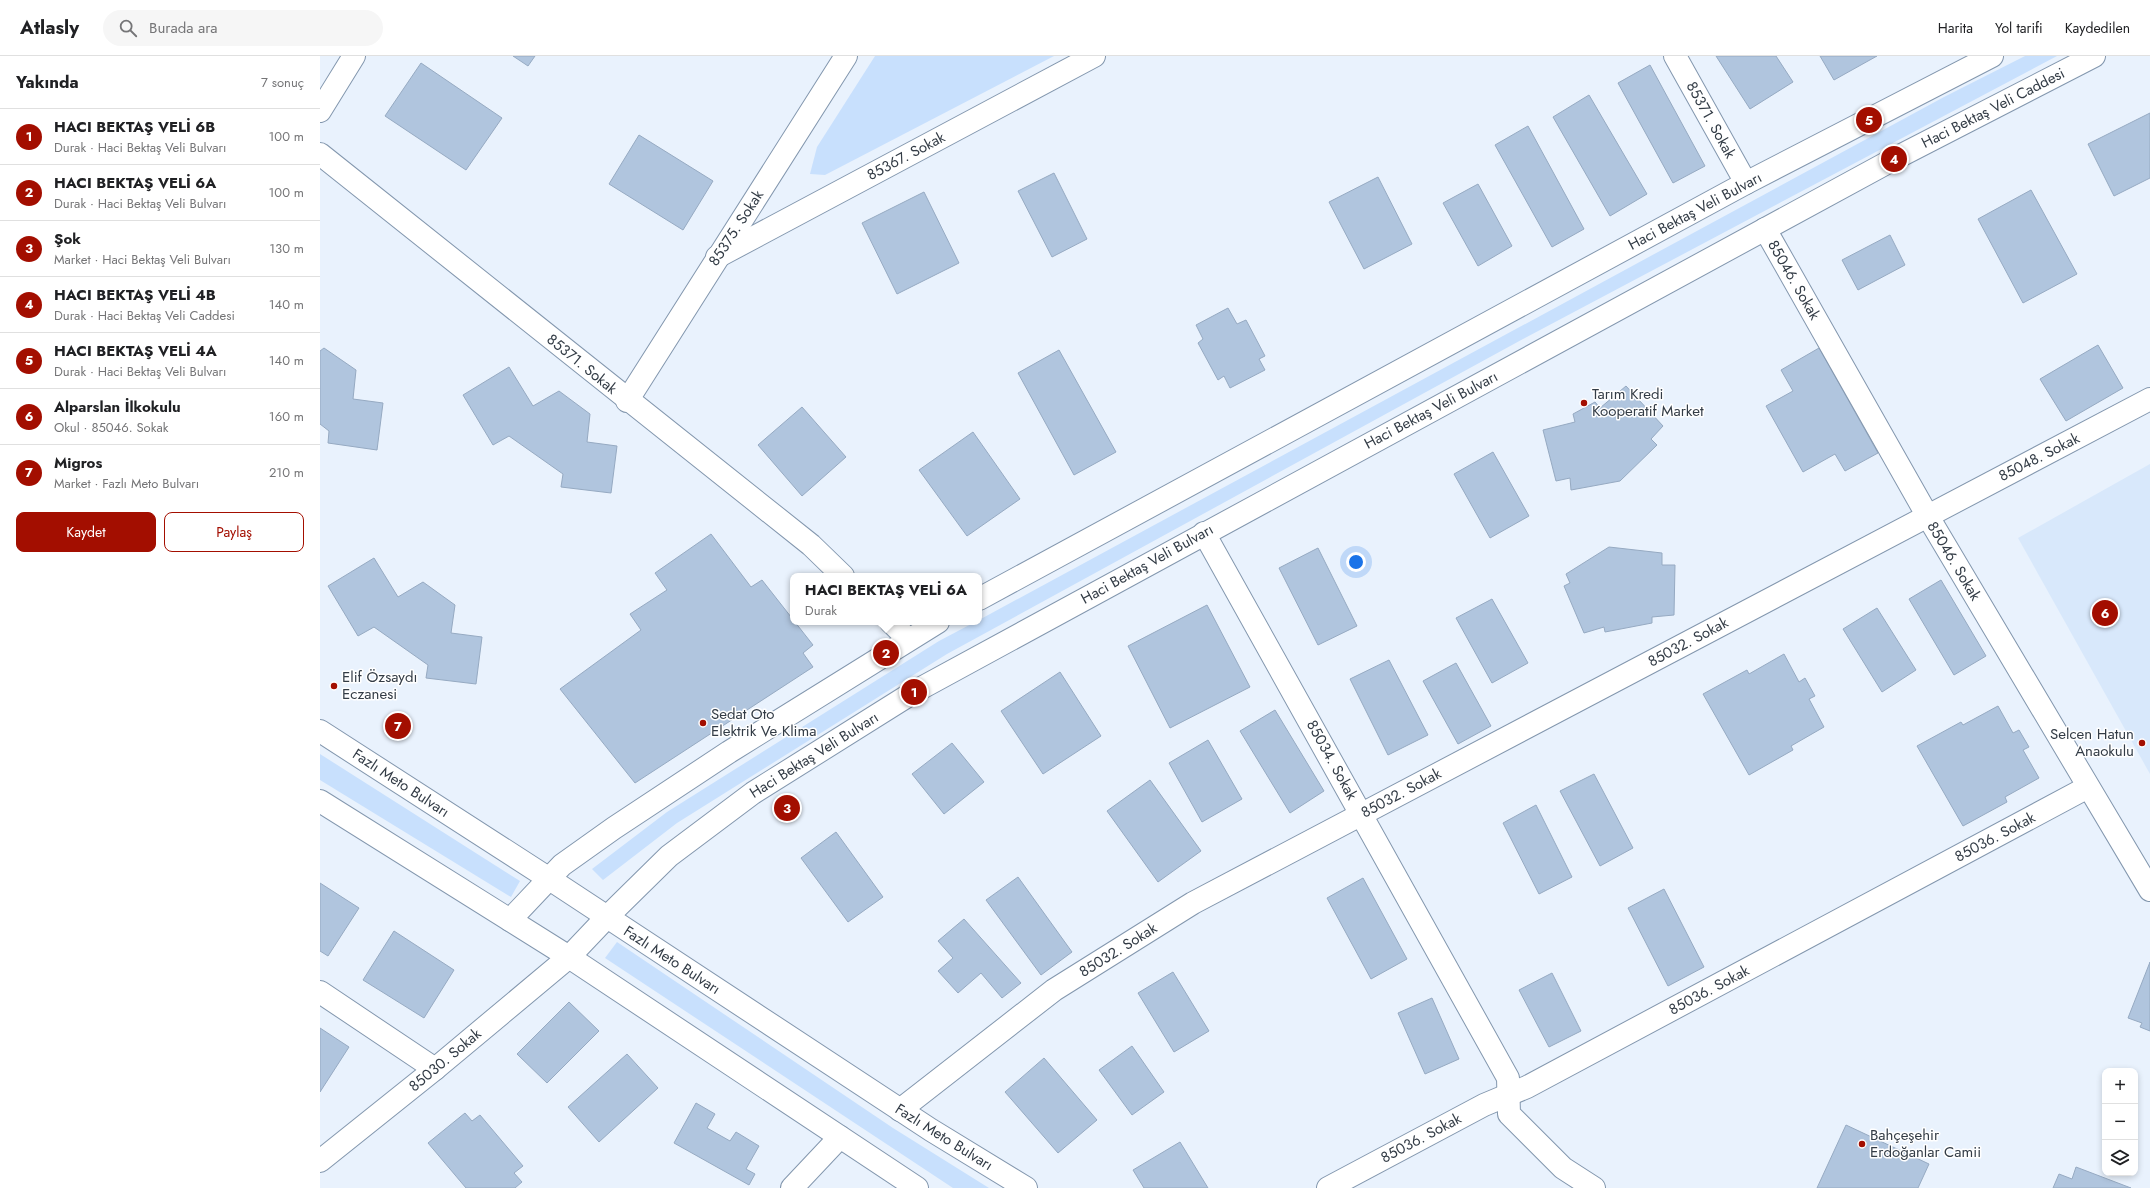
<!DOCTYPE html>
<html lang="tr">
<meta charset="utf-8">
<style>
:root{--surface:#fff;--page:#f6f6f6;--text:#202124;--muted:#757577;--line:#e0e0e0;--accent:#a30e00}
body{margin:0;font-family:Jost,sans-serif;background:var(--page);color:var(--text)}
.controls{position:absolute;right:12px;bottom:12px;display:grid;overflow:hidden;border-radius:8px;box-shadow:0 2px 6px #0003}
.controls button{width:36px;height:36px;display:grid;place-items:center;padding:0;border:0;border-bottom:1px solid var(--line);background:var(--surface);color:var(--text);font:20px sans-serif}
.you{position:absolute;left:1036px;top:506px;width:14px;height:14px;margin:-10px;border:3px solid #fff;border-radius:50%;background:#1a73e8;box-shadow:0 0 0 6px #1a73e833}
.badge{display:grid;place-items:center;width:26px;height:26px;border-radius:50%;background:var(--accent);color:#fff;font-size:13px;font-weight:700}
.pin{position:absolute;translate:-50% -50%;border:2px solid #fff;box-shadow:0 1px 4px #0006}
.popup{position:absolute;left:470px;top:517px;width:192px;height:52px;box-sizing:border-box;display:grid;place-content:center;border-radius:8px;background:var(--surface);filter:drop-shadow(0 1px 3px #0005);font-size:13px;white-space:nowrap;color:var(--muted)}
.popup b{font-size:15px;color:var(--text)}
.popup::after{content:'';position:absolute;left:50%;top:100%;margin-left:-8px;border:8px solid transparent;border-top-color:var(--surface)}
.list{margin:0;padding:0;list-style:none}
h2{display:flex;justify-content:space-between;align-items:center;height:52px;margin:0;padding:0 16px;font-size:17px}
h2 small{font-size:13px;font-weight:400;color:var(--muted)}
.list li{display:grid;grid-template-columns:26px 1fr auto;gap:12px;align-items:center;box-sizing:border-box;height:56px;padding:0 16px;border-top:1px solid var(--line)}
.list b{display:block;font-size:15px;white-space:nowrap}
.list p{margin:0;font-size:13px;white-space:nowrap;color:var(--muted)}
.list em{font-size:13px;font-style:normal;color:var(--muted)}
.actions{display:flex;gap:8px;padding:12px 16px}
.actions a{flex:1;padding:9px 0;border:1px solid var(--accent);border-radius:8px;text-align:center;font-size:14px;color:var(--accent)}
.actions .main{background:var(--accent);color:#fff}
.icon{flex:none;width:22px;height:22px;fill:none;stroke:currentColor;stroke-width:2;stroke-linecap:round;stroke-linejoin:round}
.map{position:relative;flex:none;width:1830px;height:1132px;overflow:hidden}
header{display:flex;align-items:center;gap:24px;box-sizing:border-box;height:56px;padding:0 20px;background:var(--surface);border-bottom:1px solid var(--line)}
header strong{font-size:19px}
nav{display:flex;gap:22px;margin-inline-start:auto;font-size:14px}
.search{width:280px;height:36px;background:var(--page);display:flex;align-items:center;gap:10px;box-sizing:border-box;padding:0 14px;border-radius:22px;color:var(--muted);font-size:15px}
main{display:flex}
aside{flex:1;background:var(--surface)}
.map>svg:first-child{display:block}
.built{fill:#d8e8fb}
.green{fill:#c8e0fd}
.building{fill:#b0c5de;stroke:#96aac2}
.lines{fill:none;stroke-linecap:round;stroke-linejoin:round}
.street-casing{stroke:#8397ae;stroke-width:24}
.secondary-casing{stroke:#8397ae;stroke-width:24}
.street{stroke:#fff;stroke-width:22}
.secondary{stroke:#fff;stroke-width:22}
.poi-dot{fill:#a30e00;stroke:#fff;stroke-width:1.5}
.labels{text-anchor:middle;stroke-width:3;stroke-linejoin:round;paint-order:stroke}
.street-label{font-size:15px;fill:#333c46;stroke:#fff}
.poi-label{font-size:15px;fill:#333c46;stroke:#fff;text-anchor:start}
</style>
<header>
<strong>Atlasly</strong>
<div class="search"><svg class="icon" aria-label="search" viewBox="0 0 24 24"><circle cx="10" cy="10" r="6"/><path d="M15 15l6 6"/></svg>Burada ara</div>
<nav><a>Harita</a><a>Yol tarifi</a><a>Kaydedilen</a></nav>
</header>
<main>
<aside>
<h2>Yakında<small>7 sonuç</small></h2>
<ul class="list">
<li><span class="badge">1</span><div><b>HACI BEKTAŞ VELİ 6B</b><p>Durak · Haci Bektaş Veli Bulvarı</p></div><em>100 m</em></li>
<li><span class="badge">2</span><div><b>HACI BEKTAŞ VELİ 6A</b><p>Durak · Haci Bektaş Veli Bulvarı</p></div><em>100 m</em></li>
<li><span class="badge">3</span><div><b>Şok</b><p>Market · Haci Bektaş Veli Bulvarı</p></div><em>130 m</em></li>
<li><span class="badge">4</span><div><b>HACI BEKTAŞ VELİ 4B</b><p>Durak · Haci Bektaş Veli Caddesi</p></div><em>140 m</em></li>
<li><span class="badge">5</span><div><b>HACI BEKTAŞ VELİ 4A</b><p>Durak · Haci Bektaş Veli Bulvarı</p></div><em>140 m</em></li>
<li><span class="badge">6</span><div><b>Alparslan İlkokulu</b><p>Okul · 85046. Sokak</p></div><em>160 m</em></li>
<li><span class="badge">7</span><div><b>Migros</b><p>Market · Fazlı Meto Bulvarı</p></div><em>210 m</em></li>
</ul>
<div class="actions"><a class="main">Kaydet</a><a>Paylaş</a></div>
</aside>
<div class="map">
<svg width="1830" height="1132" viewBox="0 0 1830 1132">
<rect width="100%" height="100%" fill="#e9f2fd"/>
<!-- built -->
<polygon class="built" points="1830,408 1830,718 1698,482"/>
<!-- green -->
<g class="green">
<polygon points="555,0 734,0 505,119 490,118 497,91"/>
<polygon points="1705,0 1737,0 1203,283 627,598 357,767 283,824 272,813 347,756 619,585 655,566 659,566 659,564 1624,41"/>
<polygon points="0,698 200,825 191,841 0,724"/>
<polygon points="297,886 573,1072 669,1132 633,1132 285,902"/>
</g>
<!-- building -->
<g class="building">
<polygon points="193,0 215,0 208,10"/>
<polygon points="1396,0 1456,0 1473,26 1430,53"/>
<polygon points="1500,0 1557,0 1514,24"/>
<polygon points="101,7 182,62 146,114 65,60"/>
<polygon points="1330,9 1385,110 1353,127 1298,27"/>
<polygon points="1269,39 1327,138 1290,160 1233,61"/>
<polygon points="1830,57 1830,122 1794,140 1768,88"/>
<polygon points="1208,70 1264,173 1232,191 1175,89"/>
<polygon points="319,79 393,125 363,174 289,128"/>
<polygon points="734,117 767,183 732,201 698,135"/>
<polygon points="1058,121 1092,188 1044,213 1009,146"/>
<polygon points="1158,128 1192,190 1158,210 1123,147"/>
<polygon points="1711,134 1757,218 1703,247 1658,163"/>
<polygon points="604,136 639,207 577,238 542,167"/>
<polygon points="1570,179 1585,209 1538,234 1522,204"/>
<polygon points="908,252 917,268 926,264 945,300 939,303 945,314 910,332 904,320 898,324 878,287 883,283 876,269"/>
<polygon points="1778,289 1803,332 1746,365 1720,323"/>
<polygon points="4,292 36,314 33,343 63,347 57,394 8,387 9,375 0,368 0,295"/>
<polygon points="1499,292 1558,397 1525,415 1515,398 1483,416 1446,350 1473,335 1461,314"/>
<polygon points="739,294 796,396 754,419 698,317"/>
<polygon points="189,311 213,350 239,335 270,358 267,386 297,390 291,437 241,431 243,418 189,380 173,389 143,339"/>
<polygon points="1306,330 1343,370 1331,383 1337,389 1300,425 1251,434 1250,422 1236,425 1223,374 1255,366 1253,358 1275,346 1280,352"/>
<polygon points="482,351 526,401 482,440 438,389"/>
<polygon points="653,376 700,443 647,480 599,414"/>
<polygon points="1173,396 1209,460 1170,482 1134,418"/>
<polygon points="391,478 431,531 442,524 493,589 483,597 493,611 315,727 240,633 321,574 310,558 347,534 335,517"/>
<polygon points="1289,491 1342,497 1342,509 1355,509 1354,559 1332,561 1332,567 1285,576 1284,571 1264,577 1244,530 1250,527 1246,518"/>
<polygon points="998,492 1037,570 998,589 959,512"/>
<polygon points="54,502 78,541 103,526 135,549 131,577 162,581 156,628 106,622 108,609 54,571 38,580 8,530"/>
<polygon points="1621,524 1666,600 1634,619 1589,543"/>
<polygon points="1172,543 1208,607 1172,627 1136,562"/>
<polygon points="887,549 930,631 850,672 808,590"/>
<polygon points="1557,552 1596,614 1562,636 1523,573"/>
<polygon points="1464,598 1479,626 1485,622 1495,640 1489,643 1504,671 1471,690 1473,694 1429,719 1383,638 1427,614 1429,618"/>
<polygon points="1069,604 1108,679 1068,699 1030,623"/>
<polygon points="1136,607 1171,670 1138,688 1103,625"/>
<polygon points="740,616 781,680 723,718 681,655"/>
<polygon points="1678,650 1693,677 1699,674 1709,691 1703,694 1719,722 1685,741 1687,746 1643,770 1597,690 1641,666 1643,669"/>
<polygon points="955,654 1004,735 970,757 920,675"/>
<polygon points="888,684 922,743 882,766 849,707"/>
<polygon points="632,687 664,726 624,758 592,718"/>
<polygon points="1274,718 1313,792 1280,810 1240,735"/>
<polygon points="830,724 881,795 838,826 787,755"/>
<polygon points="1216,749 1252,821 1219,838 1183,767"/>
<polygon points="516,776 563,841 528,866 481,802"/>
<polygon points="698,821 752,896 721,919 666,844"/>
<polygon points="1043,822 1087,903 1051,923 1007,842"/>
<polygon points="0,827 39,852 8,900 0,895"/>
<polygon points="1344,833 1384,911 1348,930 1308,852"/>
<polygon points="644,863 701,927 682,942 661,917 638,937 618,915 633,902 618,885"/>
<polygon points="74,875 134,914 104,962 43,924"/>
<polygon points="1830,906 1830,975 1820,971 1822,967 1808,962"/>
<polygon points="853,916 889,975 854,996 818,937"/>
<polygon points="1232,917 1261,975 1229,991 1199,934"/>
<polygon points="1112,942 1139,1003 1105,1018 1078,957"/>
<polygon points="249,946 279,975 227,1027 197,998"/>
<polygon points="0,972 29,991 0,1036"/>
<polygon points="812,990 844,1036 812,1059 779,1014"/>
<polygon points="307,998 338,1032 279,1086 248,1051"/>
<polygon points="724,1002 777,1064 738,1097 685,1036"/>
<polygon points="376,1047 395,1058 387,1072 410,1085 416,1076 439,1090 426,1113 435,1118 429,1129 354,1087"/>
<polygon points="145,1057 152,1065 160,1059 203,1110 194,1117 202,1126 195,1132 146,1132 108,1087"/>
<polygon points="1526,1069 1609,1108 1598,1132 1497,1132"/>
<polygon points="860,1086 888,1132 824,1132 813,1114"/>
<polygon points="1756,1111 1811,1132 1733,1132 1739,1118 1752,1123"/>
</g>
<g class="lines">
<defs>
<g id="street">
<polyline points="1355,0 1426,127"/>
<polyline points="0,55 34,0"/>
<polyline points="0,98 491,489 523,520"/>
<polyline points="1445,173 1607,459 1830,834"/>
<polyline points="397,201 774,0"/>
<polyline points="307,345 526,0"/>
<polyline points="884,477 1188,1022 1189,1058 1243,1112 1274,1132"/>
<polyline points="571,566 588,583"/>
<polyline points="0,936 115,1013"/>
<polyline points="580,1054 734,934 873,847 1830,343"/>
<polyline points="0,1105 115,1013 249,901"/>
<polyline points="472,1132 520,1081"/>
<polyline points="1008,1132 1164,1049 1207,1031 1768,731"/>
</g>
<g id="secondary">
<polyline points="659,543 1426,127 1672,0"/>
<polyline points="0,675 228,822 611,1074 706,1132"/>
<polyline points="0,745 249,901 597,1132"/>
<polyline points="190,864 242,809 294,772 409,696 618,566"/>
<polyline points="249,901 287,861 349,800 433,737 594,636 1574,103 1774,0"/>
</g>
</defs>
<!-- street casing -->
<use href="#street" class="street-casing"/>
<!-- secondary casing -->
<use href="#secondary" class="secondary-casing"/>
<!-- street -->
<use href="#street" class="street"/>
<!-- secondary -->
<use href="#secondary" class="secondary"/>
</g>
<!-- markers -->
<g class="poi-dot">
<circle cx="1264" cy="347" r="4"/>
<circle cx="14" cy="630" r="4"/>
<circle cx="383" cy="667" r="4"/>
<circle cx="1822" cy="687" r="4"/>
<circle cx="1542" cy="1088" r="4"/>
</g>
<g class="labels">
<!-- street labels -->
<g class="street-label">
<text transform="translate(1673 52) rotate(-27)" y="5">Haci Bektaş Veli Caddesi</text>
<text transform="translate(1391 64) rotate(61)" y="5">85371. Sokak</text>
<text transform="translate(586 100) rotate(-28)" y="5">85367. Sokak</text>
<text transform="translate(1375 155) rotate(-28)" y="5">Haci Bektaş Veli Bulvarı</text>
<text transform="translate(416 172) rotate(-57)" y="5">85375. Sokak</text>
<text transform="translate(1474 224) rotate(60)" y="5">85046. Sokak</text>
<text transform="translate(262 308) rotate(39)" y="5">85371. Sokak</text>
<text transform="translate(1111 354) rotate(-28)" y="5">Haci Bektaş Veli Bulvarı</text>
<text transform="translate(1719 401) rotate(-27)" y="5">85048. Sokak</text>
<text transform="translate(1634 505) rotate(59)" y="5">85046. Sokak</text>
<text transform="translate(827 508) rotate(-29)" y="5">Haci Bektaş Veli Bulvarı</text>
<text transform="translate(1368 586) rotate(-28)" y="5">85032. Sokak</text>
<text transform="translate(494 699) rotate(-32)" y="5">Haci Bektaş Veli Bulvarı</text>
<text transform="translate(1012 704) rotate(61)" y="5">85034. Sokak</text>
<text transform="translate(81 727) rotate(33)" y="5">Fazlı Meto Bulvarı</text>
<text transform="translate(1081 737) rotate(-28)" y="5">85032. Sokak</text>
<text transform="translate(1675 781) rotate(-28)" y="5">85036. Sokak</text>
<text transform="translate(798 894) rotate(-32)" y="5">85032. Sokak</text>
<text transform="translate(352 904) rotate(33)" y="5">Fazlı Meto Bulvarı</text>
<text transform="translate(1389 934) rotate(-28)" y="5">85036. Sokak</text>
<text transform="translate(125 1004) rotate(-40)" y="5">85030. Sokak</text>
<text transform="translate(624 1081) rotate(32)" y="5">Fazlı Meto Bulvarı</text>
<text transform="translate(1101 1082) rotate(-28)" y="5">85036. Sokak</text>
</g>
<!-- poi labels -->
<g class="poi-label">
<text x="1272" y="343">Tarım Kredi<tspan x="1272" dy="17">Kooperatif Market</tspan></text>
<text x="22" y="626">Elif Özsaydı<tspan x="22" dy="17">Eczanesi</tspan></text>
<text x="391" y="663">Sedat Oto<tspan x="391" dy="17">Elektrik Ve Klima</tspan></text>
<text x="1814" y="683" text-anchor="end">Selcen Hatun<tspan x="1814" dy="17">Anaokulu</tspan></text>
<text x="1550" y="1084">Bahçeşehir<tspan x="1550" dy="17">Erdoğanlar Camii</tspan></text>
</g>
</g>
</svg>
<div class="controls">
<button>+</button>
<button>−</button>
<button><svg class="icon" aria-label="layers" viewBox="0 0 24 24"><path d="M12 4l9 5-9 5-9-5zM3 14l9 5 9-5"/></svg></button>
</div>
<div class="you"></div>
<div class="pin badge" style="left:594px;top:636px">1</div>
<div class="pin badge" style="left:566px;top:597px">2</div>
<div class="popup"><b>HACI BEKTAŞ VELİ 6A</b>Durak</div>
<div class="pin badge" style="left:467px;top:752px">3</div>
<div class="pin badge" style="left:1574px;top:103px">4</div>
<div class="pin badge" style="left:1549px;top:64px">5</div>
<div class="pin badge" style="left:1785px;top:557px">6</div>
<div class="pin badge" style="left:78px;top:670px">7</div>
</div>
</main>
